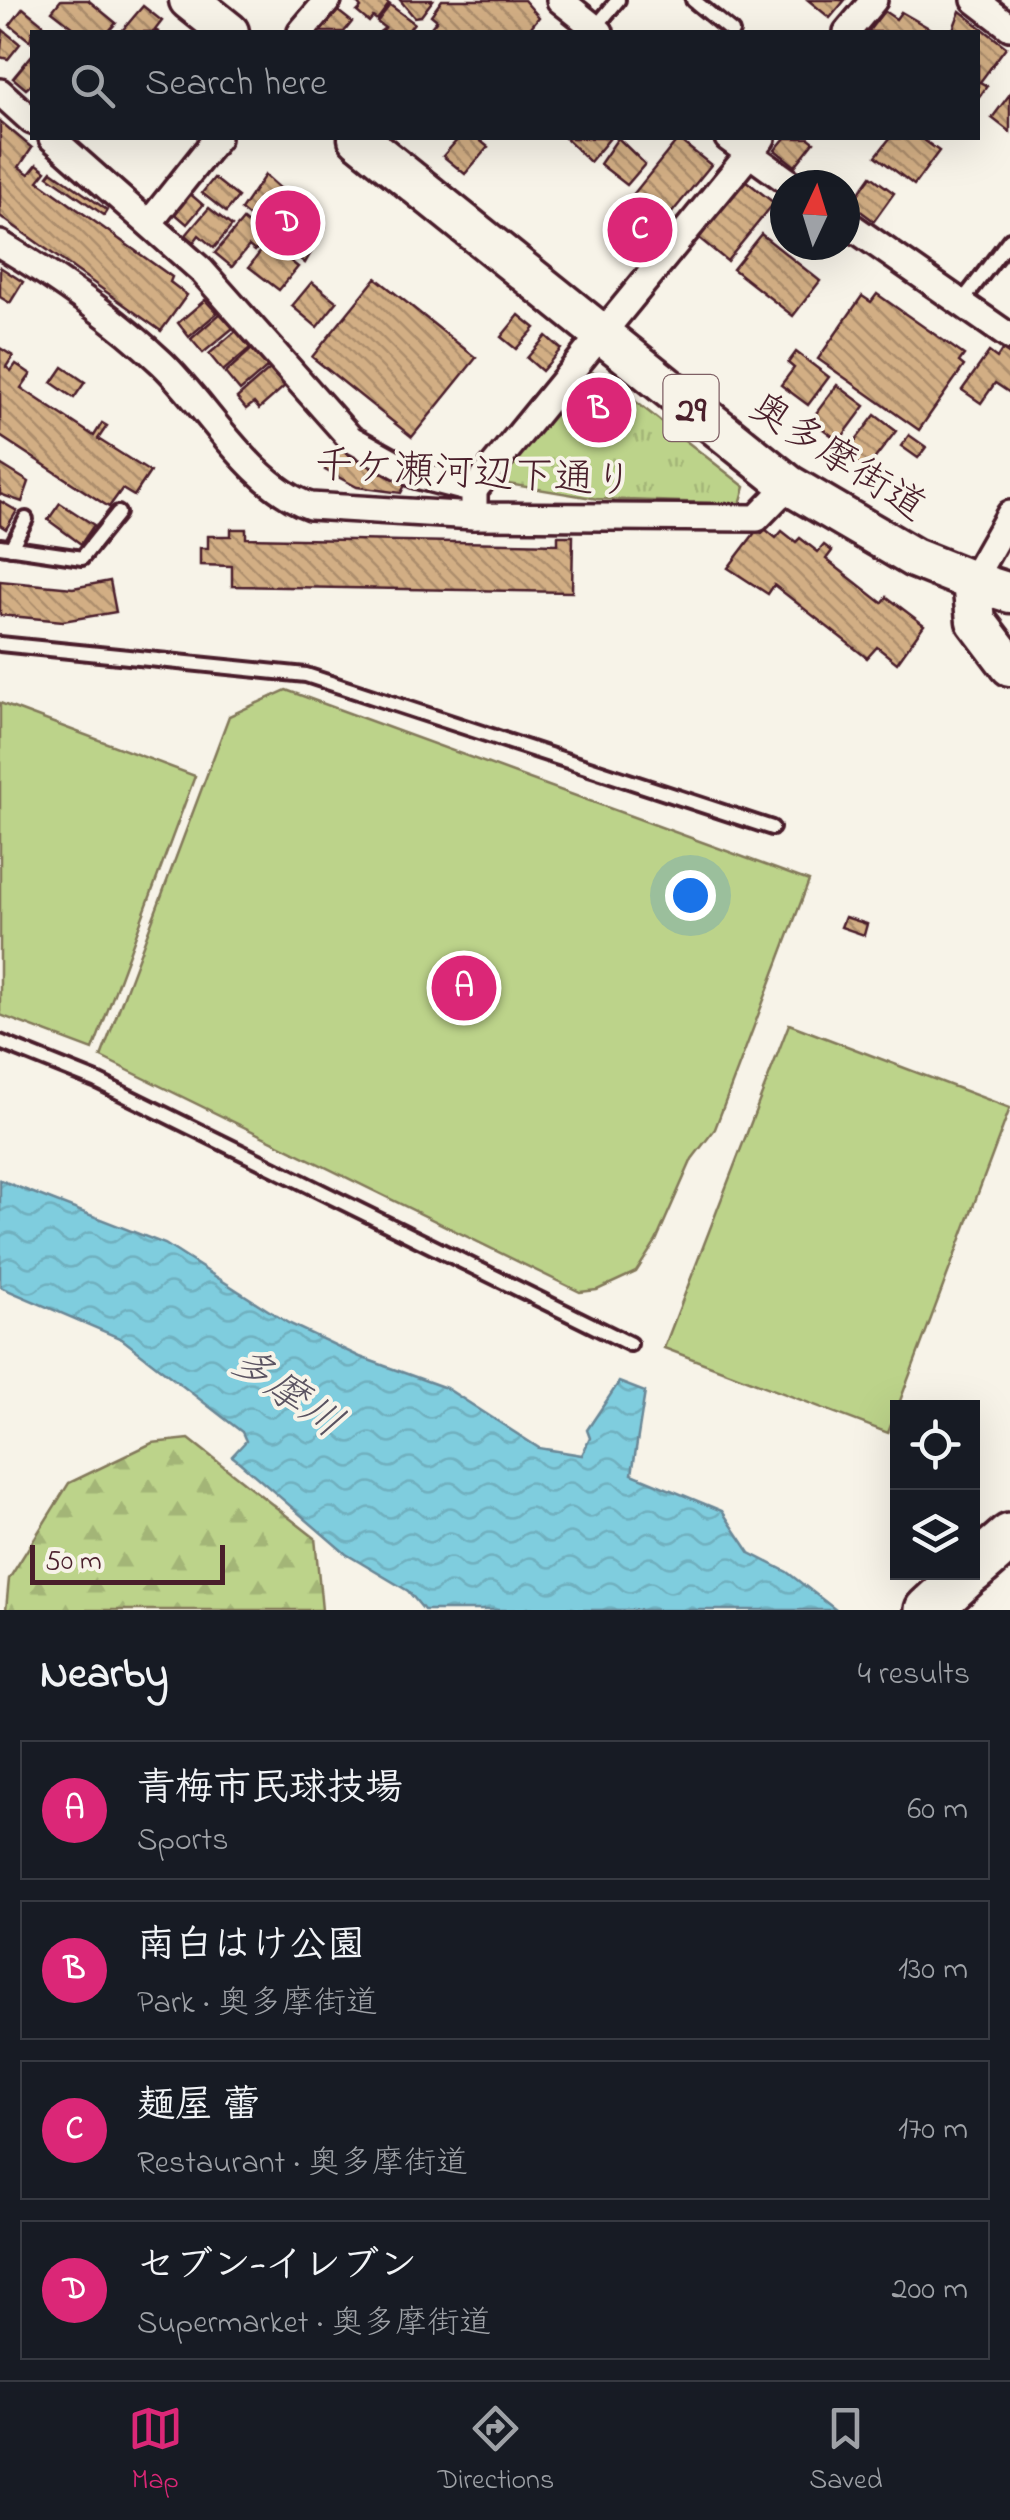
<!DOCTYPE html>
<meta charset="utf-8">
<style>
:root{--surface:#171b24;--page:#242831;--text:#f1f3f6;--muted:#9ea1a6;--line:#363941;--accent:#db2777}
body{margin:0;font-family:"Indie Flower","Klee One",sans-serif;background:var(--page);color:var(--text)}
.controls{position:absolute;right:30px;bottom:30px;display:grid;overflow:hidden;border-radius:0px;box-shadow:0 10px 40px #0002}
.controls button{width:90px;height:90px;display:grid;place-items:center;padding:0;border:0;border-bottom:2px solid var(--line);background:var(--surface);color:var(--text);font:50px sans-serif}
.compass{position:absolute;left:770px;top:170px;width:90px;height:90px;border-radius:50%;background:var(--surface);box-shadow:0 10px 40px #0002;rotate:4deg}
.scale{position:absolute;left:30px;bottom:25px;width:195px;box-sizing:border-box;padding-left:10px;border:5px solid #4a1f2b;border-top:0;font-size:28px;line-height:35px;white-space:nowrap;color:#4a1f2b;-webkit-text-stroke:8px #f7f3e8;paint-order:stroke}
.you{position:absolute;left:690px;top:895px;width:35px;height:35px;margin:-25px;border:8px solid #fff;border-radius:50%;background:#1a73e8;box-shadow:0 0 0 15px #1a73e833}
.badge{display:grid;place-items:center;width:65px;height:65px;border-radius:50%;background:var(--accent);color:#fff;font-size:32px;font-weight:700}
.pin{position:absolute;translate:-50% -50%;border:5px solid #fff;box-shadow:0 2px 10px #0006}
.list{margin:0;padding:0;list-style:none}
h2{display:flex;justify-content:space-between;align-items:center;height:130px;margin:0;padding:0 40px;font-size:42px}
h2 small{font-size:32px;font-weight:400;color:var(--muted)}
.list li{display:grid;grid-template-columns:65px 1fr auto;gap:30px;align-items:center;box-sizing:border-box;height:140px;margin:0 20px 20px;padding:0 20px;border:2px solid var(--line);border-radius:0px}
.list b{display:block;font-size:38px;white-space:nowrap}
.list p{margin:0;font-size:32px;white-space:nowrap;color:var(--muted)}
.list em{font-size:32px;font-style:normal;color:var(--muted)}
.icon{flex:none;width:55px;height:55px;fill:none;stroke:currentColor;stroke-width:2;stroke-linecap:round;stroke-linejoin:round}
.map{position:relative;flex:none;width:1010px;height:1610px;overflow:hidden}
.search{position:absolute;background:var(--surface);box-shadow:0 10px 40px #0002;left:30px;right:30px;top:30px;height:110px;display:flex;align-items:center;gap:25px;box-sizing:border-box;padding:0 35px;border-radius:0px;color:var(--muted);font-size:38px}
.sheet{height:770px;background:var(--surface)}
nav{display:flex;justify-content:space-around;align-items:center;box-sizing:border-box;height:140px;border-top:2px solid var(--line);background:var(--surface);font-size:28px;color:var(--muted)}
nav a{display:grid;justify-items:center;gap:5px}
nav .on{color:var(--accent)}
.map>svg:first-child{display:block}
.grass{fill:url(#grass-tufts);stroke:#83795a;stroke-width:2.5}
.forest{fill:url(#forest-firs);stroke:#83795a;stroke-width:2.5}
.pitch{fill:#bcd38a;stroke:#83795a;stroke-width:2.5}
.water{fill:url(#water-waves);stroke:#6a8796;stroke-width:2.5}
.building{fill:url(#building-back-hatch);stroke:#4a1f2b;stroke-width:2.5}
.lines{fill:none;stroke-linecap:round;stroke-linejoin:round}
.service-casing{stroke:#4a1f2b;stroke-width:20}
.minor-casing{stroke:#4a1f2b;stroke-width:32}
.primary-casing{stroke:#4a1f2b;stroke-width:45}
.motorway-casing{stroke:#4a1f2b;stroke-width:52}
.service{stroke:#f7f3e8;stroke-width:12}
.minor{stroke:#f7f3e8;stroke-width:25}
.primary{stroke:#f7f3e8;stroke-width:38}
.motorway{stroke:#f7f3e8;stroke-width:45}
.labels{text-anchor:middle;stroke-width:8;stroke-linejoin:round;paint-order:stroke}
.shield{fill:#f7f3e8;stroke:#7e5f64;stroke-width:2.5}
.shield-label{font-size:38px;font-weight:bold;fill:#4a1f2b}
.street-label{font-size:40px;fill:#4a1f2b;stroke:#f7f3e8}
.water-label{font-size:42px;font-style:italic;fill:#5a5361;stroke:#f7f3e8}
</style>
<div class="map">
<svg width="1010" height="1610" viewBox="0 0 1010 1610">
<defs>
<pattern id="grass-tufts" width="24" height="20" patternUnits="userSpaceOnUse" patternTransform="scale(2.5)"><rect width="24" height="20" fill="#bcd38a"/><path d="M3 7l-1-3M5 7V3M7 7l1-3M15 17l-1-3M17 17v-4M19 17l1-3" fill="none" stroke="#a3b577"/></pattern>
<pattern id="forest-firs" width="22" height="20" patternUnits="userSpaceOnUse" patternTransform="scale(2.5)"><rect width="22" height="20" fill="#bcd38a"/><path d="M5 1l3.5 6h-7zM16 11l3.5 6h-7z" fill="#a3b577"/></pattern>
<pattern id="water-waves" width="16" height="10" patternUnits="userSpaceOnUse" patternTransform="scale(2.5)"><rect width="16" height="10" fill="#7fcdde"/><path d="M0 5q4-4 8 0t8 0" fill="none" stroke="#6fb0bf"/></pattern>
<pattern id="building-back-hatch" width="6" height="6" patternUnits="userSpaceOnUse" patternTransform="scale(2.5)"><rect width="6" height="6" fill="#d2ae84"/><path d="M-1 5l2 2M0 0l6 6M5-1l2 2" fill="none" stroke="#ac8d6c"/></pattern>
</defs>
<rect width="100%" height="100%" fill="#f7f3e8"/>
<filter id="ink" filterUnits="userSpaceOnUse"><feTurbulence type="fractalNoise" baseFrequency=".01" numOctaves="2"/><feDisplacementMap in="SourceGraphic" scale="20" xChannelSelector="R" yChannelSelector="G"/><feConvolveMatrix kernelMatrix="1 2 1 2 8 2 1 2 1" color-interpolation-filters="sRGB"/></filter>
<g filter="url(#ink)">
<!-- grass -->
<polygon class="grass" points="585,372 599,373 745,487 740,504 598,499 508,484 504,472"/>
<!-- forest -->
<polygon class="forest" points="189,1439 315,1538 322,1610 6,1610 9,1579 69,1483 152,1443"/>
<!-- pitch -->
<g class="pitch">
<polygon points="286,690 809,881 715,1129 692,1159 656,1241 636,1272 597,1290 580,1292 101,1057 229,716"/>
<polygon points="0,703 195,776 93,1050 0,1015"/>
<polygon points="789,1024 1010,1108 888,1433 664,1348"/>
</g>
<!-- water -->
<polygon class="water" points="0,1180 165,1244 288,1323 360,1357 446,1388 539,1448 582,1455 590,1438 587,1430 619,1382 645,1392 632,1474 722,1511 750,1553 787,1572 836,1610 424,1610 408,1591 346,1554 237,1460 232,1456 246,1441 242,1432 122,1339 0,1287"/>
<!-- building -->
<g class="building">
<polygon points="61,0 88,0 116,23 108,32 79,32 52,11"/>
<polygon points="355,0 384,0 389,4 377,20 373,17 369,22 357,12 361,8"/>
<polygon points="400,0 433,0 421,16 414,17"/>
<polygon points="442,0 524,0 539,17 527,32 427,32 437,20 431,15"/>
<polygon points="808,0 845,0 830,18"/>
<polygon points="390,5 414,23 407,32 381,31 385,28 377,22"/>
<polygon points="143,6 162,21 155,30 159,32 121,32"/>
<polygon points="23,8 44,25 32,32 30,41 10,25"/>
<polygon points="338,11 352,22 344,32 320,32"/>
<polygon points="884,11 896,19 901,12 936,32 868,32"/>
<polygon points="960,11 1006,47 980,82 987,86 978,99 978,32 952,32"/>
<polygon points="3,30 20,44 8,59 0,57"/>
<polygon points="32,55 32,84 26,89 13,78"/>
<polygon points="1010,94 1010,132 992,118"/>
<polygon points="0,121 32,148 19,167 29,174 37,164 46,171 38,181 172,277 170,282 187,295 161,331 0,216"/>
<polygon points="459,138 477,138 488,147 465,174 443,156"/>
<polygon points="565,138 610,138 590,162"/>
<polygon points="618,138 645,164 627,185 600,164"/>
<polygon points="785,138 809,138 814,142 795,166 775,150"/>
<polygon points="890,138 921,138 939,151 914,185 876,156"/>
<polygon points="678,139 711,165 643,248 611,222"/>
<polygon points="52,171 107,210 104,215 48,176"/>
<polygon points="265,175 325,228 305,263 241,210"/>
<polygon points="871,176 894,193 874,221 851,204"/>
<polygon points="214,178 238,197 226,212 202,193"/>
<polygon points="745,180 774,203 727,261 699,238"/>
<polygon points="188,192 203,205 187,224 172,211"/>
<polygon points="209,208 232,226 214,248 199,235 194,242 186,235"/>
<polygon points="243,220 265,238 255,251 249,246 232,267 215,253"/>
<polygon points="761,234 820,281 793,316 733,269"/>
<polygon points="267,243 298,267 279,290 249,267"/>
<polygon points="0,267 23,282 10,303 0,297"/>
<polygon points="376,278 476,358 412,437 312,357"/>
<polygon points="312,282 337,302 317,327 292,306"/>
<polygon points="877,294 964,355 959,362 964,366 919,430 818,359 862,296 871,302"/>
<polygon points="205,300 217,313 189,337 178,323"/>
<polygon points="221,313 233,328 203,353 191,339"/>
<polygon points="519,315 535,328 516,349 501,337"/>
<polygon points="236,331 250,348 223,371 209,354"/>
<polygon points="546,336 561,349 542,371 527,358"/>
<polygon points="0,348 13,356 6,367 11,371 16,364 31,374 21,388 94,436 102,423 107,426 98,439 150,472 134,496 122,489 109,507 0,436"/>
<polygon points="252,349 268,367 240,391 225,373"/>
<polygon points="1002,350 1010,355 1010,393 995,383 981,403 962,390 989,352 997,358"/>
<polygon points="796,352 829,377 808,405 781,385 794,368 788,363"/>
<polygon points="63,367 85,382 74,398 52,383"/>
<polygon points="270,369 285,386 259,409 254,403 246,409 237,398"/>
<polygon points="837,385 865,406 839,441 811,420"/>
<polygon points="875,415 896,431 866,470 845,454"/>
<polygon points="909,435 926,447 918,458 901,446"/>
<polygon points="336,448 405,485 401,493 357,487 325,470"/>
<polygon points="0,464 29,482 22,502 0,494"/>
<polygon points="0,501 17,511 6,529 0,525"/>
<polygon points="60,503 94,525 81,544 48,520"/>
<polygon points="231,529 246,529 246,538 558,544 558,536 573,536 572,592 232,586 232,566 200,565 200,548 208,548 208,536 231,536"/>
<polygon points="765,529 776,538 782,531 796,542 800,538 818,552 824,545 832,551 826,559 882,603 887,597 924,625 897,663 877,647 867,658 774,585 768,594 728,568 757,530 762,533"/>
<polygon points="0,581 73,588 110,581 116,612 63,621 0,615"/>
<polygon points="845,917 867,924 864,935 841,927"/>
</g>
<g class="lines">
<defs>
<g id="service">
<polyline points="693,0 732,32"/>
<polyline points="595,28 618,0"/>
<polyline points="961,303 1010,239"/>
<polyline points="0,546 82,558 118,513"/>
<polyline points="11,548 26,519"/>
<polyline points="0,644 306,675 772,828"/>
<polyline points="0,1042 97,1081 630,1344"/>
</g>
<g id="minor">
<polyline points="560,0 600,32"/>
<polyline points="975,0 1010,27"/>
<polyline points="301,32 328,0"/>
<polyline points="847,32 874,0"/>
<polyline points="0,92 32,121"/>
<polyline points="52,138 201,270 351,439 416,475 474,490 474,516"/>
<polyline points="728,138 793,185"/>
<polyline points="150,222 217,138"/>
<polyline points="845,222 1010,337"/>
<path d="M0 244C57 278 113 317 162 363 207 406 251 486 310 506L474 516 757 518 789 485"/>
<polyline points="474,490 762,138"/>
<polyline points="972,581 1010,514"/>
</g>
<g id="primary">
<polyline points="189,0 229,32"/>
<polyline points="358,138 789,485 914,558 972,581 976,621 1010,666"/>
<polyline points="972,581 1010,593"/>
</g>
<g id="motorway">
<polyline points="972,1570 1010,1537"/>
<polyline points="928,1610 969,1572"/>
</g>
</defs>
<!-- service casing -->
<use href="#service" class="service-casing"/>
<!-- minor casing -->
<use href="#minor" class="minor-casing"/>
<!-- primary casing -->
<use href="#primary" class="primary-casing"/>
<!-- motorway casing -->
<use href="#motorway" class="motorway-casing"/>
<!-- service -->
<use href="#service" class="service"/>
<!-- minor -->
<use href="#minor" class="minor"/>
<!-- primary -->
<use href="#primary" class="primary"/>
<!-- motorway -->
<use href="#motorway" class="motorway"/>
</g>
</g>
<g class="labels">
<!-- shield labels -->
<rect class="shield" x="663.5" y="375" width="55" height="66" rx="8"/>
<g class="shield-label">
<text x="691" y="421">29</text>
</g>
<!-- street labels -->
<g class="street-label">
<text transform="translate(839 455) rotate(33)" y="14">奥多摩街道</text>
<text transform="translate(474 471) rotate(3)" y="14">千ケ瀬河辺下通り</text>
</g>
<!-- water labels -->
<g class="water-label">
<text transform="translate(288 1390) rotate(35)" y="15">多摩川</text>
</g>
</g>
</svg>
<div class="controls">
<button><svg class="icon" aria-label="locate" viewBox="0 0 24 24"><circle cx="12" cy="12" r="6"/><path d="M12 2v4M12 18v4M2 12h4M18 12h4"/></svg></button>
<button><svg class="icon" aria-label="layers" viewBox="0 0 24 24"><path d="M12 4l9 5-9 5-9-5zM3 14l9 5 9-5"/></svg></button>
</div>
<svg class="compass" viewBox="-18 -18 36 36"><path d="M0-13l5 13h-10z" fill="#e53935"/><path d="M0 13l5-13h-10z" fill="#9ea1a6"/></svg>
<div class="scale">50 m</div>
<div class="you"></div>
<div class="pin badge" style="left:464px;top:988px">A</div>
<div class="pin badge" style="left:599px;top:410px">B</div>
<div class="pin badge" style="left:640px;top:230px">C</div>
<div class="pin badge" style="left:288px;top:223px">D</div>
<div class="search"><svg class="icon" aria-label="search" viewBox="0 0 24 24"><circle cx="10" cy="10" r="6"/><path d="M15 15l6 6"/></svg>Search here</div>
</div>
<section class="sheet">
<h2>Nearby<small>4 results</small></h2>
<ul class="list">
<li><span class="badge">A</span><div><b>青梅市民球技場</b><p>Sports</p></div><em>60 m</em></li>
<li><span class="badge">B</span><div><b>南白はけ公園</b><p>Park · 奥多摩街道</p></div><em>130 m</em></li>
<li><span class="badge">C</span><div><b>麺屋 蕾</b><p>Restaurant · 奥多摩街道</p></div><em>170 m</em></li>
<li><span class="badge">D</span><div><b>セブン-イレブン</b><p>Supermarket · 奥多摩街道</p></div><em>200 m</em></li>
</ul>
</section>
<nav>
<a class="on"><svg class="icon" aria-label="map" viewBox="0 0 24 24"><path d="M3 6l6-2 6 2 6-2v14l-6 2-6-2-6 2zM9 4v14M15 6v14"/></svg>Map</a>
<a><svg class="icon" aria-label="directions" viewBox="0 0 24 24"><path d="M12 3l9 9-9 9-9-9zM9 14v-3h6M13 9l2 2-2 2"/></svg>Directions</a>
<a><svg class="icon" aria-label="saved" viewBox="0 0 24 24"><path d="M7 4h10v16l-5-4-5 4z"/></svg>Saved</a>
</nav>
